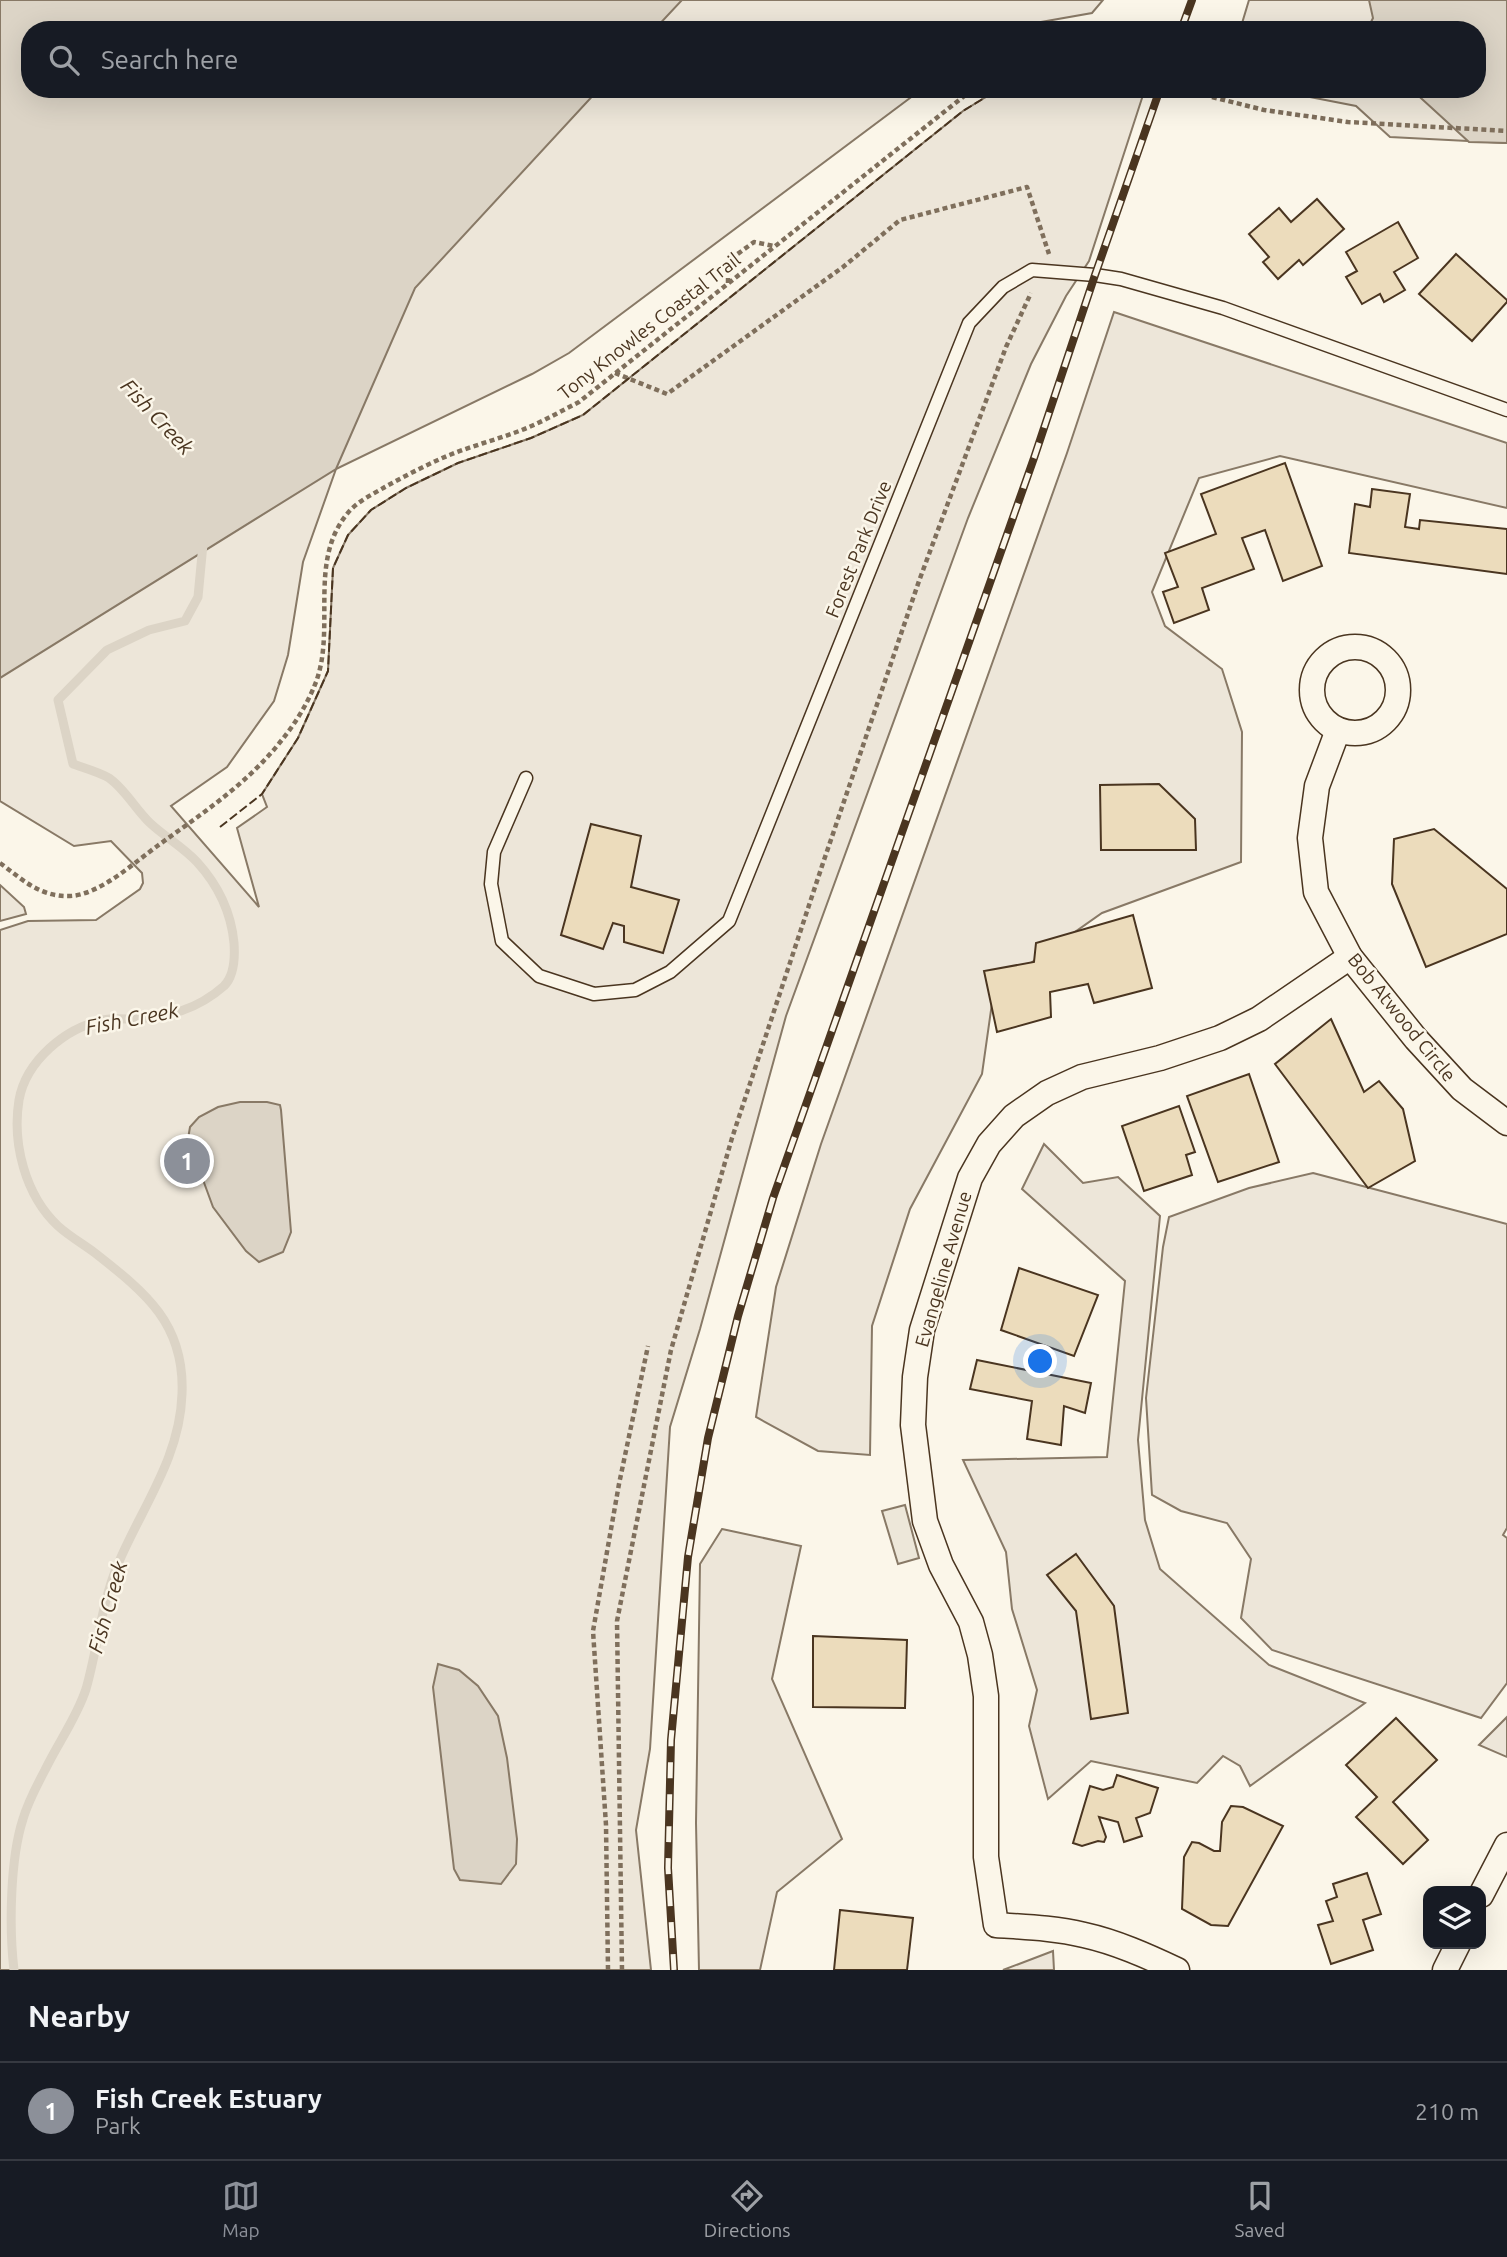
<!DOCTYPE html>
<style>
:root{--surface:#171b24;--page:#242831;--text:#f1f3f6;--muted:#9ea1a6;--line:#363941;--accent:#8c9099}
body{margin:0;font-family:Ubuntu,sans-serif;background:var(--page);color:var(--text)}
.controls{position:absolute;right:21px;bottom:21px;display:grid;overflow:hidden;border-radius:14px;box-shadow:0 7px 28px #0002}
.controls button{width:63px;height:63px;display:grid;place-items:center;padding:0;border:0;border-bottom:2px solid var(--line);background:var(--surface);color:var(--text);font:35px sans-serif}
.you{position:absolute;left:1041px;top:1362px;width:24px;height:24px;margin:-18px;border:5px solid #fff;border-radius:50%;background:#1a73e8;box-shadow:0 0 0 10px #1a73e833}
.badge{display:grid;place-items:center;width:46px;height:46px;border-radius:50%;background:var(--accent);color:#fff;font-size:23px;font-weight:700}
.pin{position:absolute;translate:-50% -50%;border:4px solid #fff;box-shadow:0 2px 7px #0006}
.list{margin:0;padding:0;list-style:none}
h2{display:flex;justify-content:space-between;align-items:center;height:91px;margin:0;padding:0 28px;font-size:30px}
h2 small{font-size:23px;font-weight:400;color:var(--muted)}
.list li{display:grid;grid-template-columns:46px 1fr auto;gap:21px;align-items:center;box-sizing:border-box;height:98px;padding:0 28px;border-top:2px solid var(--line)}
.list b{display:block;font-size:26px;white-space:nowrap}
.list p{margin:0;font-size:23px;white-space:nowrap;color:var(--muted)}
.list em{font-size:23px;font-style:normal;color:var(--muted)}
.icon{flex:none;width:38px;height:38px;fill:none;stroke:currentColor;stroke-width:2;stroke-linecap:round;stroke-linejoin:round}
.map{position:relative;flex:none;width:1507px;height:1970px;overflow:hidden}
.search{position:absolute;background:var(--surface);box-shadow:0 7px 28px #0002;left:21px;right:21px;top:21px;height:77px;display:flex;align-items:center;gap:18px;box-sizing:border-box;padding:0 24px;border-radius:28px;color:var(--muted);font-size:26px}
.sheet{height:189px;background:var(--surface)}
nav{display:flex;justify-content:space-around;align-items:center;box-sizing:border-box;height:98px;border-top:2px solid var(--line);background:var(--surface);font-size:19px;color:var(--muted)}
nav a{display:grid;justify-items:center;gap:4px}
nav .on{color:var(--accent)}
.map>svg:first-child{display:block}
.green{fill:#ede6d9;stroke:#887966;stroke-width:2}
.parking{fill:#ede7d9;stroke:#887966;stroke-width:2}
.water{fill:#dcd4c6;stroke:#887966;stroke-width:2}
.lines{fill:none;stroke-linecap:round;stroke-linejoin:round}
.stream{stroke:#dcd4c6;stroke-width:9}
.building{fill:#ecdcbc;stroke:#4a3520;stroke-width:2}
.lane-casing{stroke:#4a3520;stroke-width:15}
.street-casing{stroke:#4a3520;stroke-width:27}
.path{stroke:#7f6f5c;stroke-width:4.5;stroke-dasharray:5 3.5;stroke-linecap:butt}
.lane{stroke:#fbf6e9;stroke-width:12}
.street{stroke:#fbf6e9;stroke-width:24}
.rail-casing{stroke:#4a3520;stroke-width:8}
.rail{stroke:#fbf6e9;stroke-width:5;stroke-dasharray:16;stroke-linecap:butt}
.fence{stroke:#4a3520;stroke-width:2;stroke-dasharray:9 3.5;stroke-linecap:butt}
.labels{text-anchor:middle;stroke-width:5;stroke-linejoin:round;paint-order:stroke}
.street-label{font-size:19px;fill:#4a3520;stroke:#fbf6e9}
.water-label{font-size:21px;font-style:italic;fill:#4a3520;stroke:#fbf6e9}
</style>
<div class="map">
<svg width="1507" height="1970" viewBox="0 0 1507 1970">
<rect width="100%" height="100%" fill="#fbf6e9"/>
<!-- green -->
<g class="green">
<polygon points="0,0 30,30 30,89 922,89 569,353 532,374 336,469 303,562 288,655 274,701 227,767 171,806 259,907 237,828 267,807 262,794 298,738 328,671 333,568 348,535 371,510 406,488 458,463 531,438 583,415 963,111 999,89 1135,89 1144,92 1089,261 1066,296 1031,364 968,518 786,1016 700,1329 670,1427 650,1749 636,1830 651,1970 0,1970 0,930 28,921 96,920 140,889 143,883 142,873 111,841 74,846 0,801"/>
<polygon points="101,0 1103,0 1092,13 1024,25 1016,30 90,30"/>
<polygon points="1249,0 1507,0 1507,143 1390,137 1356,106 1269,89 1477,89 1477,30 1240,30"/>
<polygon points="1114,312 1507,443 1507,508 1280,456 1199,478 1152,592 1165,626 1222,669 1242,732 1241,862 1102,913 994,989 982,1074 910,1209 872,1326 870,1455 818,1451 756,1417 776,1287 821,1144 1067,453"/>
<polygon points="0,885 24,907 26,914 0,921"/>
<polygon points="1044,1144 1083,1183 1118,1177 1160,1216 1138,1440 1145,1520 1160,1569 1269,1665 1365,1703 1250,1786 1240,1766 1223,1756 1197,1783 1091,1761 1048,1799 1029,1726 1037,1690 1012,1609 1006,1552 963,1460 1107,1457 1125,1281 1022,1189"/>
<polygon points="1313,1173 1507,1224 1507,1528 1503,1535 1507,1538 1507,1683 1481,1718 1272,1650 1241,1618 1251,1559 1227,1523 1181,1511 1152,1495 1146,1398 1163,1247 1169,1217 1249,1188"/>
<polygon points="722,1529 801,1546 772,1679 842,1839 777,1892 760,1970 699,1970 696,1823 700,1564"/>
<polygon points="1507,1717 1507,1757 1479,1745"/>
<polygon points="1053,1951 1054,1970 1003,1970"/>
</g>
<!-- parking -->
<polygon class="parking" points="905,1505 919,1558 898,1564 882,1511"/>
<!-- water -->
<g class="water">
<polygon points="0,0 682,0 654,30 30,30 30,89 599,89 415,288 336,469 0,678"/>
<polygon points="1369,0 1507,0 1507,143 1469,142 1411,89 1477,89 1477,30 1367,30 1373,18"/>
<polygon points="240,1102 267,1102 280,1105 281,1110 291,1232 283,1252 259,1262 246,1251 213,1207 188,1139 190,1127 199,1117 218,1107"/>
<polygon points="438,1664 459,1670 478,1686 498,1716 507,1758 517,1839 516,1864 501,1884 460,1880 454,1869 433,1687"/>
</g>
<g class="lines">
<!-- stream -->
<path class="stream" d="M14 1970C9 1928 10 1859 23 1819 28 1802 37 1785 45 1770 58 1743 77 1717 86 1689 98 1647 101 1604 118 1564 142 1507 180 1458 182 1394 185 1324 146 1293 95 1253 83 1244 69 1236 58 1226 25 1195 12 1143 19 1100 26 1061 65 1028 103 1020 112 1018 124 1019 133 1019 168 1017 197 1010 224 986 234 976 235 957 234 943 231 911 218 885 197 862 183 847 165 837 150 823 136 810 125 789 109 778 99 772 84 768 73 764L58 700 107 650 149 630 185 621 198 597 203 544"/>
</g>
<!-- building -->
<g class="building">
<polygon points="1317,199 1344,229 1303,265 1299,260 1278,279 1263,262 1269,257 1249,234 1279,208 1291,222"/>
<polygon points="1398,222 1418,258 1394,272 1405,290 1384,302 1380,294 1362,304 1346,277 1357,271 1346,252"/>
<polygon points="1456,254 1507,300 1507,302 1472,341 1419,294"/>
<polygon points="1285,463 1322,566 1283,581 1265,530 1242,538 1254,569 1202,588 1209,610 1174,623 1163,592 1178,587 1165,553 1216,534 1201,494"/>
<polygon points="1372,489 1410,494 1405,527 1419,529 1420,520 1507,529 1507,574 1349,553 1355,504 1370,507"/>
<polygon points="1159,784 1195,819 1196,850 1101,850 1100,785"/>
<polygon points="591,824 641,836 631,887 679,900 663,953 624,942 624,926 613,923 603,949 561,935"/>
<polygon points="1434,829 1507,889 1507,934 1426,967 1392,884 1394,839"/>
<polygon points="1133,915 1152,988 1094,1003 1088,984 1050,992 1051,1017 997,1032 984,971 1034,962 1036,943"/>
<polygon points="1331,1019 1364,1092 1379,1081 1403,1109 1415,1161 1368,1188 1275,1064"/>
<polygon points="1249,1074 1279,1162 1218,1182 1187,1096"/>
<polygon points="1179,1106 1195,1152 1186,1155 1192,1175 1144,1191 1122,1126"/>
<polygon points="1019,1268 1098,1295 1074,1356 1001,1330"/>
<polygon points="977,1360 1091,1383 1085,1413 1064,1406 1061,1445 1027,1439 1032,1401 970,1389"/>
<polygon points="1076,1554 1114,1606 1128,1713 1091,1719 1076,1611 1047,1575"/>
<polygon points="813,1636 907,1640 905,1708 813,1707"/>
<polygon points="1396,1718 1437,1760 1393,1802 1428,1840 1403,1864 1356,1817 1377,1797 1346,1765"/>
<polygon points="1117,1775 1158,1788 1150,1813 1136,1818 1142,1836 1124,1842 1118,1822 1099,1817 1106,1837 1104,1842 1098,1841 1082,1846 1073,1843 1090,1786 1103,1790 1113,1787"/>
<polygon points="1231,1806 1243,1807 1283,1826 1228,1926 1211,1925 1182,1909 1184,1857 1192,1842 1199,1843 1214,1851 1220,1851 1222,1822"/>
<polygon points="1367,1873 1381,1914 1363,1920 1373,1950 1331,1964 1318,1925 1333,1921 1326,1901 1337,1897 1333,1884"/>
<polygon points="840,1910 913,1918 907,1970 834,1970"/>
</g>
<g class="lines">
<defs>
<polyline id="lane" points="526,778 494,852 491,884 502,941 539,976 594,994 635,990 670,972 729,921 969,323 1003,287 1032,270 1095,275 1121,279 1223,308 1507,410"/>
<g id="street">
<circle cx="1355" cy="690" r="43"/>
<polyline points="1338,730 1317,786 1310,838 1316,892 1350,957 1416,1039 1462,1089 1507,1123"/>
<polyline points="1481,1895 1507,1845"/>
<path d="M1177 1970C1147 1956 1116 1942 1084 1935 1055 1928 1025 1927 996 1925L986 1857V1696L980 1655 971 1622 941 1565 925 1521 913 1425 915 1377 922 1330 970 1178 989 1144 1014 1116 1047 1093 1082 1077 1160 1058 1220 1038 1259 1019 1350 957"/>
<polyline points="1445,1970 1458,1944"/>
</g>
</defs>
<!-- lane casing -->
<use href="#lane" class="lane-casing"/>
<!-- street casing -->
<use href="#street" class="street-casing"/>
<!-- path -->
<g class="path">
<polyline points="1212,97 1264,110 1348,122 1507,131"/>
<polyline points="728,283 728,261 754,242 774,246"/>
<polyline points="615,373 667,394 843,267 900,220 1027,187 1049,254"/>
<path d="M0 863C22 879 39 897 70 896 100 895 136 861 160 844 203 813 248 783 281 741 295 724 308 703 316 682 336 628 308 562 347 514 356 502 373 494 385 487 405 476 426 465 447 456 476 444 508 437 536 424 551 417 565 409 579 402L973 89"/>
<polyline points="608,1970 606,1825 593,1631 619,1484 648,1346"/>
<polyline points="622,1970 617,1621 671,1350 732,1138 822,866 919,581 1006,347 1031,293"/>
</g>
<!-- lane -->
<use href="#lane" class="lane"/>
<!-- street -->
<use href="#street" class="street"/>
<defs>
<g id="rail">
<polyline points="1181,30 1192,0"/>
<polyline points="674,1970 668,1868 671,1740 688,1557 708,1438 738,1316 773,1198 1034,458 1095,275 1160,89"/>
</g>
</defs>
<!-- rail casing -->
<use href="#rail" class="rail-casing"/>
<!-- rail -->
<use href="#rail" class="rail"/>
<!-- fence -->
<polyline class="fence" points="220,827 262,794 298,738 328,671 333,568 348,535 371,510 406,488 458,463 531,438 583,415 963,111 999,89"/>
</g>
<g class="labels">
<!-- street labels -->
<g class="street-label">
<text transform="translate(649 326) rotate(-38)" y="7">Tony Knowles Coastal Trail</text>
<text transform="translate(858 549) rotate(-68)" y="7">Forest Park Drive</text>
<text transform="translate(1402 1017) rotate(51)" y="7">Bob Atwood Circle</text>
<text transform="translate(943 1269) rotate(-74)" y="7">Evangeline Avenue</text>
</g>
<!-- water labels -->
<g class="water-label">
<text transform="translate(157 417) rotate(47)" y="7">Fish Creek</text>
<text transform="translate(132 1019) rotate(-11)" y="7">Fish Creek</text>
<text transform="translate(108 1607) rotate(-74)" y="7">Fish Creek</text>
</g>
</g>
</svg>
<div class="controls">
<button><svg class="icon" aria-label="layers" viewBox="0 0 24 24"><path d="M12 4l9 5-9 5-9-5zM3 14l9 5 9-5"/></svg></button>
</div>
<div class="you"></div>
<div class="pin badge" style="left:187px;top:1161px">1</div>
<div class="search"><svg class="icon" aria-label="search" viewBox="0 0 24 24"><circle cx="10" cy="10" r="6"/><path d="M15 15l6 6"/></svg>Search here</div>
</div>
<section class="sheet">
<h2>Nearby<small></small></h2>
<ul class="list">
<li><span class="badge">1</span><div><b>Fish Creek Estuary</b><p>Park</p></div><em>210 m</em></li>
</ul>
</section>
<nav>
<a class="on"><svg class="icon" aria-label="map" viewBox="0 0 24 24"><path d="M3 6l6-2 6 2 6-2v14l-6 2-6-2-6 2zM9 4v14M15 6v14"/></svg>Map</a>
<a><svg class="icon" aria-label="directions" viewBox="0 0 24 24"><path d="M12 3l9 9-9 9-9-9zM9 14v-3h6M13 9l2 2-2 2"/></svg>Directions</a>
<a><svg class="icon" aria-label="saved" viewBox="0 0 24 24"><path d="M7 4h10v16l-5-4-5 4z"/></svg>Saved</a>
</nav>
